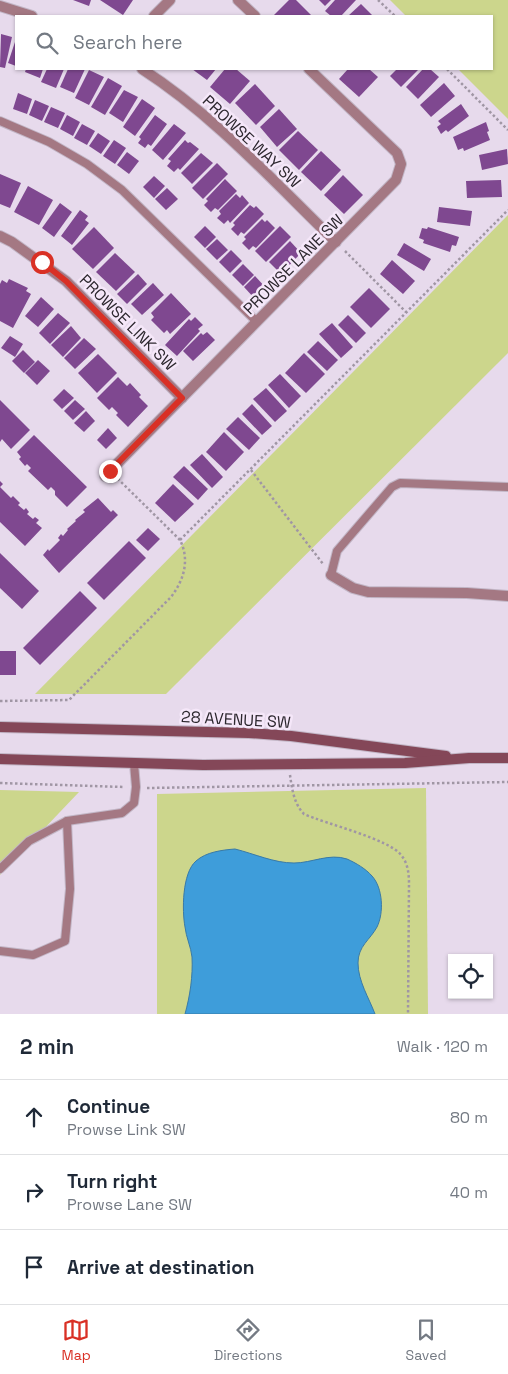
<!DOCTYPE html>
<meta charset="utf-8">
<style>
:root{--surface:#fff;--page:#f2f2f3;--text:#1f2937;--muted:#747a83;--line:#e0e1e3;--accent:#d93025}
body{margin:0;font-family:"Space Grotesk",sans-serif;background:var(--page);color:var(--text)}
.controls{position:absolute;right:15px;bottom:15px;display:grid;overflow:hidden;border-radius:0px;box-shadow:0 1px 4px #0004}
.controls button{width:45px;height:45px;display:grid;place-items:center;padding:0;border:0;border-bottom:1px solid var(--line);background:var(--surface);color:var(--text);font:25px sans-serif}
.stop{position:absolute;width:15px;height:15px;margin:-11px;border:4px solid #d93025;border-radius:50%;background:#fff}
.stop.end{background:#d93025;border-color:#fff;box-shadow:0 1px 5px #0008}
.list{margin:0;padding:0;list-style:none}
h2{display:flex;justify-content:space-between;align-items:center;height:65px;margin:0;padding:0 20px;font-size:21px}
h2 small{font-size:16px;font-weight:400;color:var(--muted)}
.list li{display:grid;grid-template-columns:32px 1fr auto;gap:15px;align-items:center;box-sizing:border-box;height:75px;padding:0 20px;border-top:1px solid var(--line)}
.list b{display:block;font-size:19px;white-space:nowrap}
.list p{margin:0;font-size:16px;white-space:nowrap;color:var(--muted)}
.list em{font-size:16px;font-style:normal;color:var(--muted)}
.icon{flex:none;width:28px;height:28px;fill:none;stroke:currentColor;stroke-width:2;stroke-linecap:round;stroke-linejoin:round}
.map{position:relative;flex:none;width:508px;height:1014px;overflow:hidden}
.search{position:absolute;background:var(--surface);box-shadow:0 1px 4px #0004;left:15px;right:15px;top:15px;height:55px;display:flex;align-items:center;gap:12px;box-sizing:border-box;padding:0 18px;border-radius:0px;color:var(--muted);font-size:19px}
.sheet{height:290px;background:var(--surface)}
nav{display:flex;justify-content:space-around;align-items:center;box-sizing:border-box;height:70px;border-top:1px solid var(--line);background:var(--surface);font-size:14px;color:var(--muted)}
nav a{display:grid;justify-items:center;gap:2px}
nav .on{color:var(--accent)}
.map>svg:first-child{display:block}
.green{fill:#ccd68c}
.water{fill:#3e9dda;stroke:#397aa6}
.building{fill:#7f4890}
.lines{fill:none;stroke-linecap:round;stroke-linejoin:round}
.lane-casing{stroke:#c2b6c6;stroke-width:10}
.street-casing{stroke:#c2b6c6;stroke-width:12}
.secondary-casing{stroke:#c2b6c6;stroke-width:12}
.path{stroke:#a096a4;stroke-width:2.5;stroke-dasharray:2.5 2.5;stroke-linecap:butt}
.lane{stroke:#a47883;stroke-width:8}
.street{stroke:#a47883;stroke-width:10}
.secondary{stroke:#844758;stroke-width:10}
.route{stroke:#d93025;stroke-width:6}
.labels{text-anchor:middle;stroke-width:5;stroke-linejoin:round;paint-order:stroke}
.street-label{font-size:16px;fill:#2c272e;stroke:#f5e7f9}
</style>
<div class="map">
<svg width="508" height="1014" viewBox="0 0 508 1014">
<rect width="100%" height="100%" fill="#e7daec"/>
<!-- green -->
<g class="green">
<polygon points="390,0 508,0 508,119 458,69 492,69 492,16 406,16"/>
<polygon points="508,215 508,353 166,694 35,694"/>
<polygon points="426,788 428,1014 157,1014 157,794"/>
<polygon points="0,790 79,792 0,875"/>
</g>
<!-- water -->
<path class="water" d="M235 849C255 854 274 863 294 863 312 863 329 853 347 859 356 863 366 869 372 876 383 888 384 913 377 927 370 940 358 946 358 963 358 981 369 998 375 1014H185C190 996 193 976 192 957 191 947 186 937 185 927 182 911 182 873 196 861 206 852 222 850 235 849Z"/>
<!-- building -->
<g class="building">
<polygon points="73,0 91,0 89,6"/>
<polygon points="100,0 133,0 123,15"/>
<polygon points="289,0 296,0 312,16 273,16"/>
<polygon points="319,0 331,0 325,6"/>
<polygon points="335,0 356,0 341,16 331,16 325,11"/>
<polygon points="361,4 372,15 348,16"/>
<polygon points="1,34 12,37 5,68 0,67"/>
<polygon points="16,39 16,66 8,63"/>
<polygon points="26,69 43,69 40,78 25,72"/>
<polygon points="47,69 64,69 56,88 41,82"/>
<polygon points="68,69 85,69 74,93 60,87"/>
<polygon points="192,69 216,69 207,80"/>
<polygon points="225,69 236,69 250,81 230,104 210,87"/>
<polygon points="348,69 369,69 378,77 359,97 339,79"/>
<polygon points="397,69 419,69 401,87 390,76"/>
<polygon points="423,69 430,69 439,77 418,99 406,87"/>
<polygon points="89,70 104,77 89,105 75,98"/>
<polygon points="108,78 122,86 105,115 91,107"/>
<polygon points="444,83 455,96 431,117 420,105"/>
<polygon points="255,84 275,106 256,125 235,103"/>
<polygon points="124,90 138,97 123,122 109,113"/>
<polygon points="18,93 32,99 27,114 13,109"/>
<polygon points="142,99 155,108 135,136 123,127"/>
<polygon points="35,100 49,106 42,121 29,115"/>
<polygon points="461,104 469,116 448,132 446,130 441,134 437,127 441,124 438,121"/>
<polygon points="51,107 65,113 58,128 44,122"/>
<polygon points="279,109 297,129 277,147 260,127"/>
<polygon points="67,115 80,122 73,136 60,129"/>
<polygon points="155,115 167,124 151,146 148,144 145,148 138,143 141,139 139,137"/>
<polygon points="486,122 489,131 487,132 490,140 464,151 463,148 458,150 453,137"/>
<polygon points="82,124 95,131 87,145 74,138"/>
<polygon points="174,124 186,133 163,160 152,150"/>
<polygon points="298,131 318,150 299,170 279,150"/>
<polygon points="98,133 110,141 101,154 89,146"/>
<polygon points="114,140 126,148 115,164 103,156"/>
<polygon points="185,140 188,143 190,142 199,149 180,170 178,168 174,172 167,166 171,161 168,159"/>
<polygon points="507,149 508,164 482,170 479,155"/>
<polygon points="321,151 341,170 321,191 301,172"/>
<polygon points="127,152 139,161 129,174 117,165"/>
<polygon points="201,153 213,163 192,184 181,173"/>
<polygon points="217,163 228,174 203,199 192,188"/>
<polygon points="0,174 21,183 10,208 0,204"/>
<polygon points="343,175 363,195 344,214 324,195"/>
<polygon points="154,176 165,186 154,198 143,187"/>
<polygon points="225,179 237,191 218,210 215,208 211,212 204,205 208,201 206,199"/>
<polygon points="501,180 502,197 467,198 466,181"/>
<polygon points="28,186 53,200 39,225 14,212"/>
<polygon points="167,188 178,199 166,210 155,199"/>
<polygon points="236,194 240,198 242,195 249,203 230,223 228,220 224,224 217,218 221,214 219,211"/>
<polygon points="60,203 72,212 54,237 42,228"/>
<polygon points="250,205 254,208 256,206 264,214 244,234 241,232 238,236 231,229 235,225 233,223"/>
<polygon points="439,207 472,211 470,226 437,222"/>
<polygon points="80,210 88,216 85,220 89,223 72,245 61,236"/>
<polygon points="262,219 265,222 267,220 275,228 256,248 253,246 249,250 242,243 246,239 244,237"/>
<polygon points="205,226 216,237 205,248 194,237"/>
<polygon points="280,226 291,237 266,262 255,251"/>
<polygon points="94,227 114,248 93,269 72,249"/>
<polygon points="428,227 459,237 456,246 452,245 450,252 423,243 424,240 419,238 422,228 427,229"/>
<polygon points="217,239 228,250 217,260 206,249"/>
<polygon points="290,241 301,253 281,274 269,262"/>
<polygon points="404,243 431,259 424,271 397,255"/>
<polygon points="231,250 242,261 230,273 219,262"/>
<polygon points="115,253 135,272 116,291 96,272"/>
<polygon points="392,260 415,281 403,294 380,274"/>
<polygon points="243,264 254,275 243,286 232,275"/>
<polygon points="138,274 147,284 127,304 117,294"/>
<polygon points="255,276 266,288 255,299 244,287"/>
<polygon points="9,279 28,288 26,291 31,294 13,328 0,321 0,284 2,280 7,283"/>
<polygon points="153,283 164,295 142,315 131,304"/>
<polygon points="369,288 390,309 371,328 350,307"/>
<polygon points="171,293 191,314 170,334 167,330 164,333 151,320 154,317 151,313"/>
<polygon points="41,297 54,309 38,327 25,316"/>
<polygon points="58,313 70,323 50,344 39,333"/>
<polygon points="348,315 366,333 356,343 338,325"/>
<polygon points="195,317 203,325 198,329 200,331 177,356 165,345 189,319 191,321"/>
<polygon points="332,323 353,347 341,358 319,334"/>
<polygon points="71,326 81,338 63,357 51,345"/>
<polygon points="207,332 215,340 193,361 183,351 201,333 203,335"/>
<polygon points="10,336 23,344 15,357 1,348"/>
<polygon points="84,338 96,349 75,369 64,358"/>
<polygon points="318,341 338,360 327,371 307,352"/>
<polygon points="23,350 35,362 24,373 12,361"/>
<polygon points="304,353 325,374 306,393 285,373"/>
<polygon points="98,354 117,373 97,393 78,373"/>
<polygon points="38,360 50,371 37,385 25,373"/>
<polygon points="280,374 301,396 289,408 268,385"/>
<polygon points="118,377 127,386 130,383 141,395 139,397 148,406 128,427 116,415 118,413 112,407 109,410 97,398"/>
<polygon points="266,388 287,411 275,422 253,399"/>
<polygon points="64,389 74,398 62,409 53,400"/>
<polygon points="0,400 30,430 11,449 2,439 0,442"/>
<polygon points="75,400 85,409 73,420 64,411"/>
<polygon points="252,404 272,426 262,435 242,414"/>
<polygon points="86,411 95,421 84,432 74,423"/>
<polygon points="238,417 260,438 249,450 226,429"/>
<polygon points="108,428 117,438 106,449 97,440"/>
<polygon points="224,432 244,452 226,471 206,452"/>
<polygon points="34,435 87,487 67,507 55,495 55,491 51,487 48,490 28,471 31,468 27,464 25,466 19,459 21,457 17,452"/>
<polygon points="202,454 223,477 212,488 190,465"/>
<polygon points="184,466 208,489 198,500 173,477"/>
<polygon points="0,481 3,484 0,487 11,498 13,496 20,503 18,505 24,510 26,508 29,512 27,514 33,519 35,517 39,520 36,523 42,528 25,546 0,522"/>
<polygon points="173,484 194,504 175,522 155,503"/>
<polygon points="98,498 111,512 113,510 118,515 59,573 43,555 48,549 49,551 60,540 58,538 61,534 63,536 68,530 67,529 76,521 75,520 85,512 83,510"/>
<polygon points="148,528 160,539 148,551 136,540"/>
<polygon points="129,541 146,558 104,600 87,583"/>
<polygon points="0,553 39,591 22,609 0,588"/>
<polygon points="80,591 97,608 40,665 23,648"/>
<rect x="0" y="651" width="16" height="24"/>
</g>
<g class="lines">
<defs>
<g id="lane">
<polyline points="0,121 49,142 87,164 122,190 257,322"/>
<polyline points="331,575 337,551 392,487 400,483 508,487"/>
<polyline points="0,869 29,841 67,821 122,813 134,803 136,787 134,764"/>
<polyline points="0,951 33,955 65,941 70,889 67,821"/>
</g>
<g id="street">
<polyline points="238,0 255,16"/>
<polyline points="0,6 32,16"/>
<polyline points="154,16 170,0"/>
<path d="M142 69C215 116 274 182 336 242"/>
<polyline points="0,236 12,242 66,281 182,398"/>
<polyline points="105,476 396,180 401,164 397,153 309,69"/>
<polyline points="331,575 353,588 368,592 467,593 508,596"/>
</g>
<g id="secondary">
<polyline points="0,727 249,733 291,736 446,756"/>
<polyline points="0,759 203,765 405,763 469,758 508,758"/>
</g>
</defs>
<!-- lane casing -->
<use href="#lane" class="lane-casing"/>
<!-- street casing -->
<use href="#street" class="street-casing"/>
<!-- secondary casing -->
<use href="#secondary" class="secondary-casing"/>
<!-- path -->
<g class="path">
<polyline points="378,0 395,16"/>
<polyline points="447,69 508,130"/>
<polyline points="345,251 406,312"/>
<polyline points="251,470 323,564"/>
<polyline points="180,540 508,210"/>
<path d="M0 701 69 700 171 597C184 580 190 560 180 540L118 479"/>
<path d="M290 775C292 789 294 804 304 814 326 824 389 839 401 855 408 863 409 874 409 884L408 1014"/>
<polyline points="0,783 124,787"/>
<polyline points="147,788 508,782"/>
</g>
<!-- lane -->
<use href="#lane" class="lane"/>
<!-- street -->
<use href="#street" class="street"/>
<!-- secondary -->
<use href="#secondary" class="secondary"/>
</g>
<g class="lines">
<!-- route -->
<polyline class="route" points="42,262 66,281 182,398 110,471"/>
</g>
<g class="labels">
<!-- street labels -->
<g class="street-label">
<text transform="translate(252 141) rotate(43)" y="6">PROWSE WAY SW</text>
<text transform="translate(293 264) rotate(-45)" y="6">PROWSE LANE SW</text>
<text transform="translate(128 322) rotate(45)" y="6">PROWSE LINK SW</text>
<text transform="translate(236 719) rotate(3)" y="6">28 AVENUE SW</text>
</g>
</g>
</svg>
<div class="controls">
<button><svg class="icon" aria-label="locate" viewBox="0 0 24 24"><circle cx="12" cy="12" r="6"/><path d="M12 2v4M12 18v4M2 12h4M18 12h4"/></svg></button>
</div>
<div class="stop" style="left:42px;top:262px"></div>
<div class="stop end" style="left:110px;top:471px"></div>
<div class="search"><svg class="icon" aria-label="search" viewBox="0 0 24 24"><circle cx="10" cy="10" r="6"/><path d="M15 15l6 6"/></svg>Search here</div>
</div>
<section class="sheet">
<h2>2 min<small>Walk · 120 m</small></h2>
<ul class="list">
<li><svg class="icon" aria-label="ahead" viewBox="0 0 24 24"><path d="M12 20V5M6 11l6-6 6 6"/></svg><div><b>Continue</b><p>Prowse Link SW</p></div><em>80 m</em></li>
<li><svg class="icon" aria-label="right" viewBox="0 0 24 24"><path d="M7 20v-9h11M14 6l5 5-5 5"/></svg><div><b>Turn right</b><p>Prowse Lane SW</p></div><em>40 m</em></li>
<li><svg class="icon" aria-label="arrive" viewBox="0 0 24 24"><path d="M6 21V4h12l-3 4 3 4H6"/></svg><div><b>Arrive at destination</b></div></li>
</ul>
</section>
<nav>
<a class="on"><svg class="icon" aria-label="map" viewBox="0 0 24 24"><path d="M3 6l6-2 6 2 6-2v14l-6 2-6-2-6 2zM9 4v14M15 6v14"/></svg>Map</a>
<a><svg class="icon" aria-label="directions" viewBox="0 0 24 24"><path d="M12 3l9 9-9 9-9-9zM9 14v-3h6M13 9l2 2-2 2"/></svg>Directions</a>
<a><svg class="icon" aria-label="saved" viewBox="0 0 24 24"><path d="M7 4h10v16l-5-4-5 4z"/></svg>Saved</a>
</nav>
